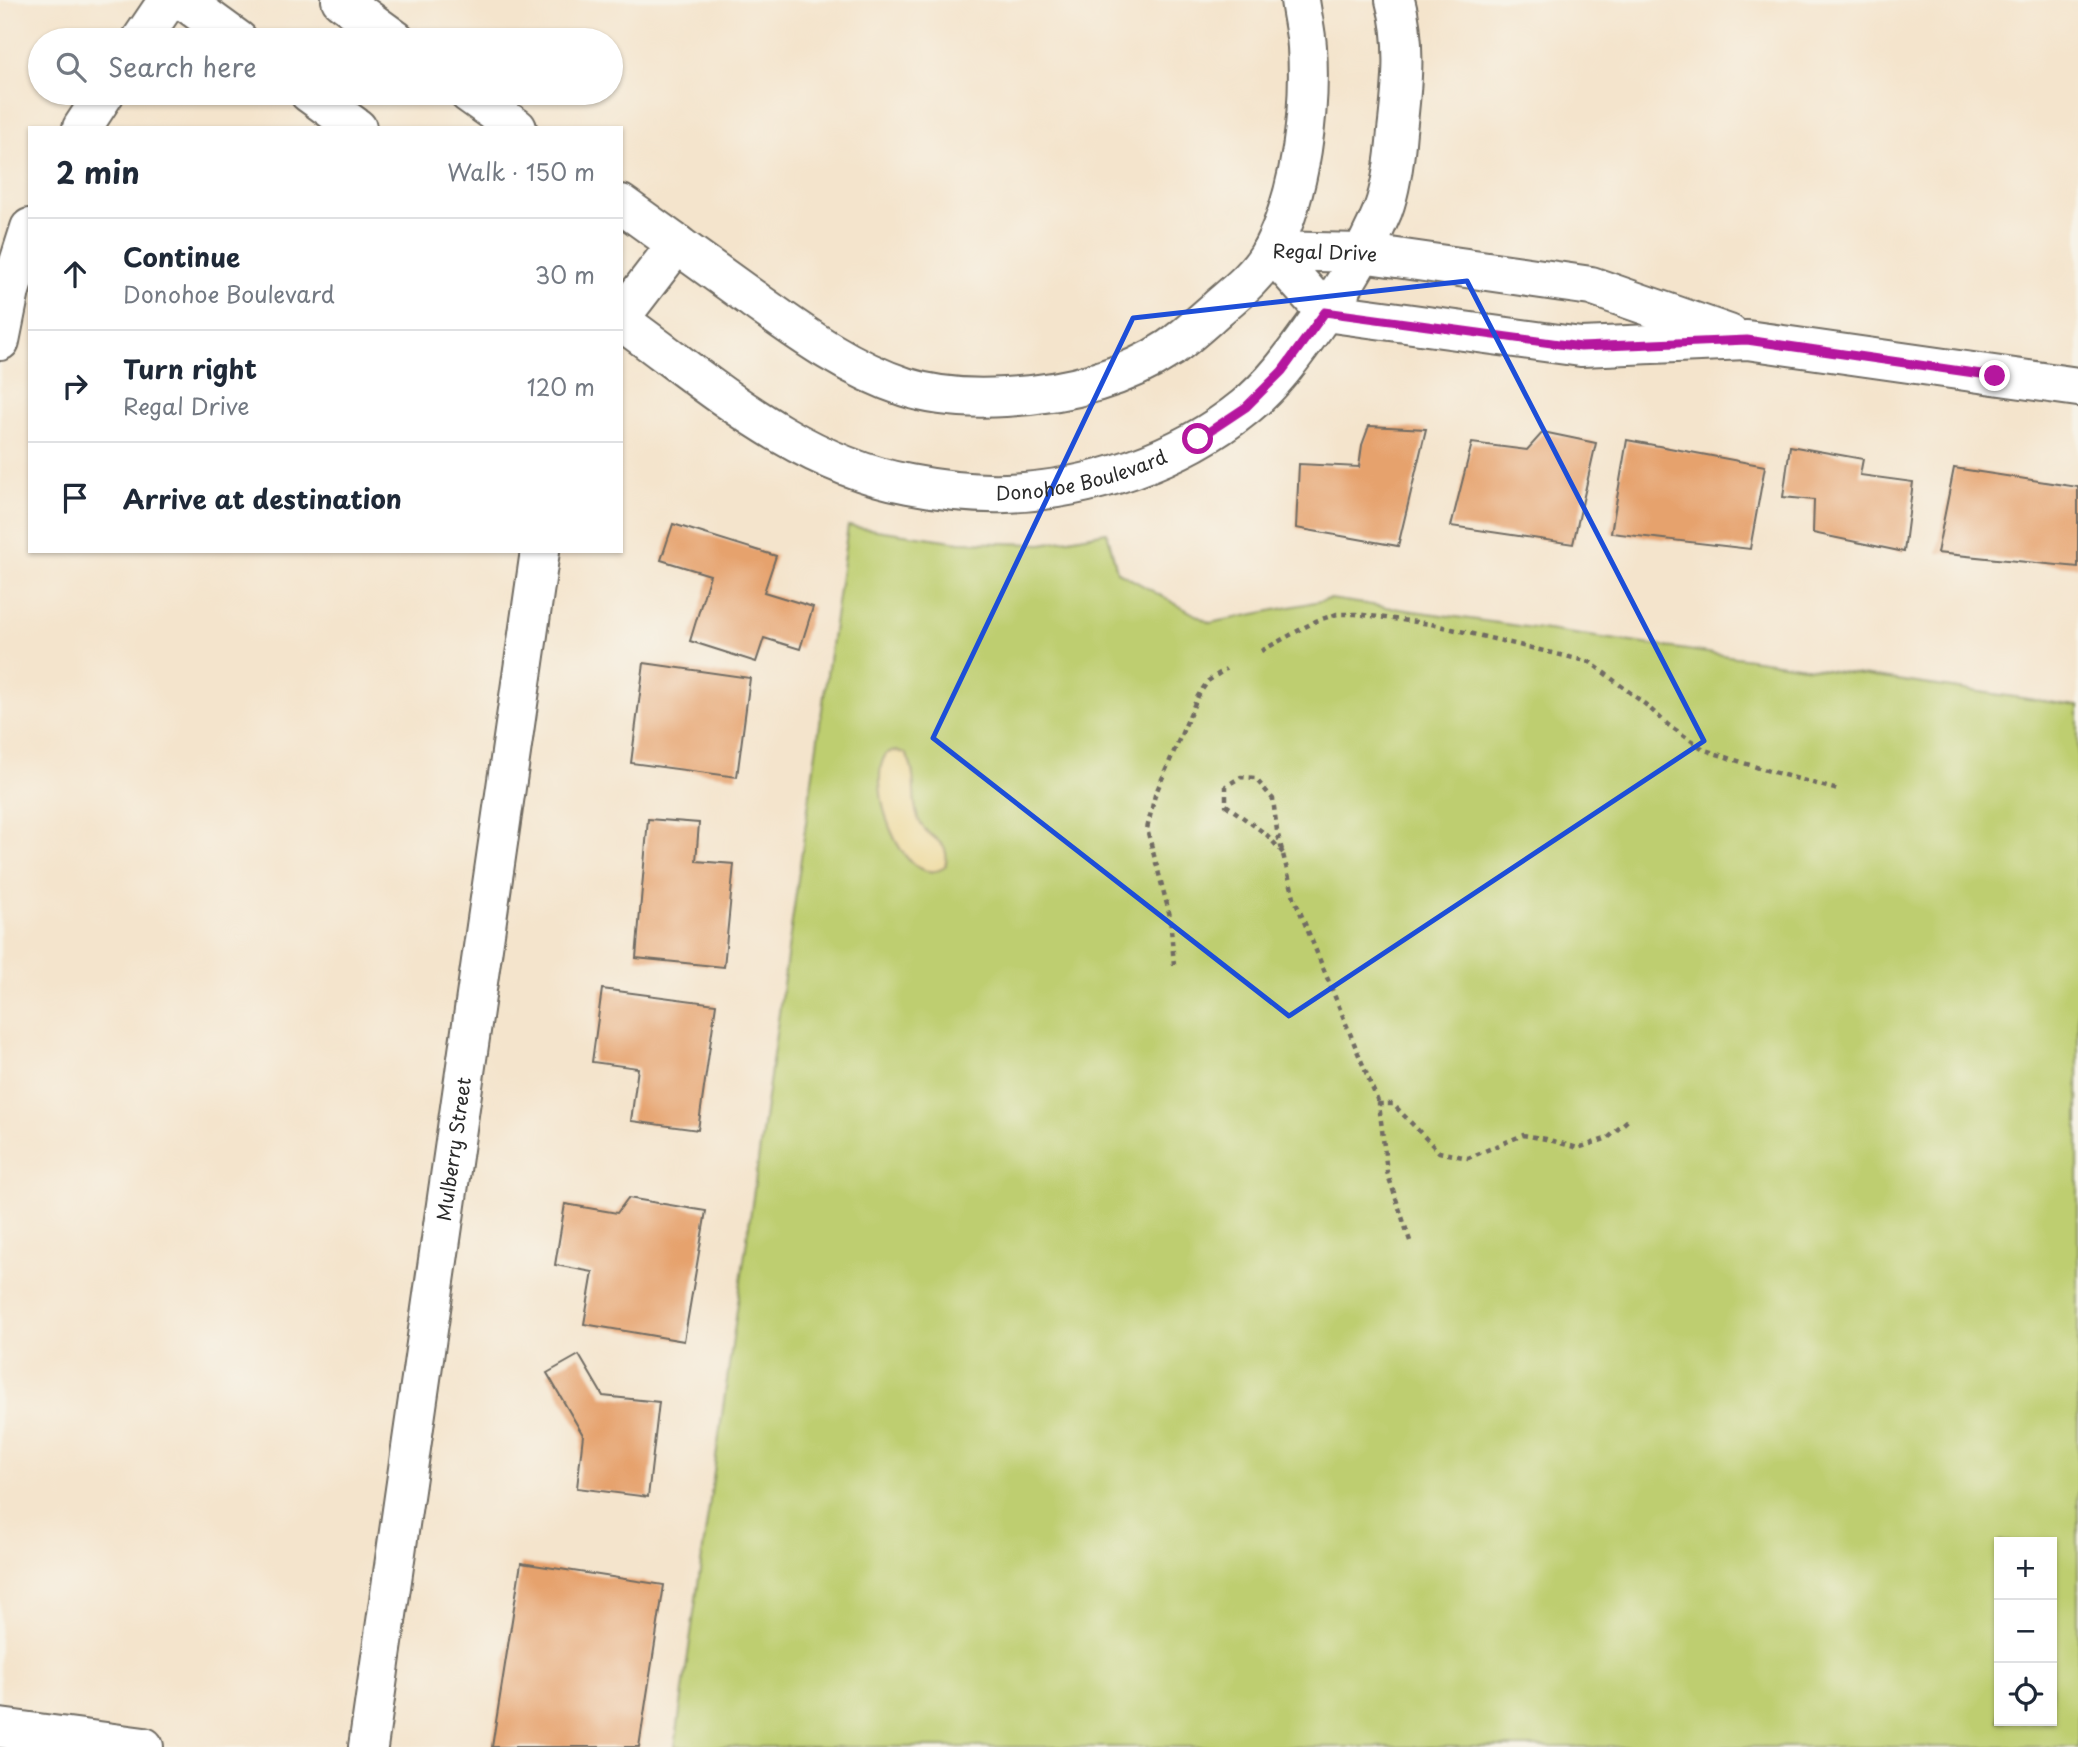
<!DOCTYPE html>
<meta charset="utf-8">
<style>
:root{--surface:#fff;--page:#f6f6f7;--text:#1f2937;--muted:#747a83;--line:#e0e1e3}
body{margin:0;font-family:"Playpen Sans",sans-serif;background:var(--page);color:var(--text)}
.controls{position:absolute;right:21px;bottom:21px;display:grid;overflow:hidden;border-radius:0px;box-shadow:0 2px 5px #0004}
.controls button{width:63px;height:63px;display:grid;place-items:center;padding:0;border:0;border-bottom:2px solid var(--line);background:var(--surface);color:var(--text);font:35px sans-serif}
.stop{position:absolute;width:21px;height:21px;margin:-16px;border:5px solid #b5179e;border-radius:50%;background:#fff}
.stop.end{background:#b5179e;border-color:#fff;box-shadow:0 2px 7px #0008}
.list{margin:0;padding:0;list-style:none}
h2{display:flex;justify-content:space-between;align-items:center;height:91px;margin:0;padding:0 28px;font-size:30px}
h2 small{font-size:23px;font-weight:400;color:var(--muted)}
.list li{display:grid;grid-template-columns:46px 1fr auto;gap:21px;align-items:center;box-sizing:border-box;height:112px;padding:0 28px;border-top:2px solid var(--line)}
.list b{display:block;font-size:26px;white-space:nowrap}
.list p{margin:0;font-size:23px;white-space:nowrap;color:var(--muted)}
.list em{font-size:23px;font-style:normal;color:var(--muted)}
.icon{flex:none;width:38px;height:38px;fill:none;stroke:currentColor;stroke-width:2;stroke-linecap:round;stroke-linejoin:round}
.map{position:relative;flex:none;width:2078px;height:1747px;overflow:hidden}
.search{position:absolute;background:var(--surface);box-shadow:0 2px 5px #0004;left:28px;top:28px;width:595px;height:77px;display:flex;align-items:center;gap:18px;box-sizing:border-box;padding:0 24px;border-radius:38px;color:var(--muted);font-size:26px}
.panel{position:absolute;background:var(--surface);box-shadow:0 2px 5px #0004;left:28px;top:126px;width:595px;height:427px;border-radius:0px}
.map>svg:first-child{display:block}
.green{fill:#bece70;stroke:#747c4e;stroke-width:2;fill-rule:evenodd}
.sand{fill:#eeda9e;stroke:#8c8264;stroke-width:2}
.building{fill:#e6a26d}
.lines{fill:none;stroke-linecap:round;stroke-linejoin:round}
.minor-casing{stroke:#716c63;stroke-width:42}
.path{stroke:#716c63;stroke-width:4.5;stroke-dasharray:5 5;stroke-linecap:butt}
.minor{stroke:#fff;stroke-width:38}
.route{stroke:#b5179e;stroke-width:9}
.marked{fill:none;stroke:#1d4ed8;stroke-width:5;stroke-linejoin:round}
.labels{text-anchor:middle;stroke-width:5;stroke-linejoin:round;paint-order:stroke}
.street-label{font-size:19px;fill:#2b2b2b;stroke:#f7f3e8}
</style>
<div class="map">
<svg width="2078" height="1747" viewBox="0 0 2078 1747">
<rect width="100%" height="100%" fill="#f7f3e8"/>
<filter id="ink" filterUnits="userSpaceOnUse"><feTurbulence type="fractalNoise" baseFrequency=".0143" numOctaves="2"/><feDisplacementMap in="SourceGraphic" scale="14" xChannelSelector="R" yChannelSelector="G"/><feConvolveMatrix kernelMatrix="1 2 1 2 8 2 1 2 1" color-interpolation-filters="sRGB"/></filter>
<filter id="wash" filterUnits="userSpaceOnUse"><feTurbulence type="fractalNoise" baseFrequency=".00686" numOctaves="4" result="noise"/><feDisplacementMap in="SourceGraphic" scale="28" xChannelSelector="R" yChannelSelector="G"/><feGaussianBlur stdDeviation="1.57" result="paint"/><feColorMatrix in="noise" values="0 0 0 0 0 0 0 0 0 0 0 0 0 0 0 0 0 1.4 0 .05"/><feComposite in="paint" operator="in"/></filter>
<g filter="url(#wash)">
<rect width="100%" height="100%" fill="#f4e4cc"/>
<!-- green -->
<path class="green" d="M848 526 960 542 1042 544 1107 532 1117 571 1210 623 1330 599 2078 706V1747H675ZM1999 1542H2052V1721H1999Z"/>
<!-- sand -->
<path class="sand" d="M896 751 905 753C919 773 910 796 918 818 926 841 953 838 945 867 901 895 864 779 887 753Z"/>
<g id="blocks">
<!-- building -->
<g class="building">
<polygon points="1369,426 1426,429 1398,546 1296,528 1299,464 1359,467 1362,445"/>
<polygon points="1543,432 1596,443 1573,544 1451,526 1472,443 1527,450"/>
<polygon points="1627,440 1765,466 1750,549 1611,533"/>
<polygon points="1790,446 1863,459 1860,475 1913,482 1904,552 1813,533 1814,500 1783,497"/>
<polygon points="1954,468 2078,487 2078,567 1937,553"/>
<polygon points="673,524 776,556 764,592 813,607 800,649 764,638 756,662 690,641 710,575 661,560"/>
<polygon points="644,663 750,678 737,777 631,763"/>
<polygon points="648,819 699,823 696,861 734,864 724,967 636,958"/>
<polygon points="602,989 716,1004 698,1130 631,1121 638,1068 592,1062"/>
<polygon points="628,1198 706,1211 684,1341 584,1324 593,1272 555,1265 565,1204 617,1213"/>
<polygon points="579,1355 603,1396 659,1402 648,1497 577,1488 583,1435 547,1373"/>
<polygon points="521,1563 664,1585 639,1747 492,1747"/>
</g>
</g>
</g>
<g filter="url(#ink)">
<use href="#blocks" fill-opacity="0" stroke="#716c63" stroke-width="2"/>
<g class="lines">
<defs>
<g id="minor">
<polyline points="183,0 238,40"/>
<polyline points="341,0 396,40"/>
<polyline points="141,40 168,0"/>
<polyline points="309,93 357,128"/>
<polyline points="468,93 517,128"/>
<polyline points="82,128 105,93"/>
<path d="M621 204C664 235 707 266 750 297 799 332 847 368 905 387 936 397 972 399 1005 397 1064 394 1120 381 1170 348 1187 336 1203 321 1219 307 1238 291 1261 272 1272 249 1301 192 1311 110 1307 47 1306 31 1302 16 1300 0"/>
<polyline points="1271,251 1325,312 1581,347 1747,340 2078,387"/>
<path id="s1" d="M1271 251 1362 253 1591 286 1729 334"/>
<polyline points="621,317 677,244"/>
<path id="s2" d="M621 321C710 385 798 464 909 484 940 490 974 494 1006 493 1090 490 1180 460 1245 407 1274 384 1295 353 1316 324 1343 289 1366 252 1383 210 1392 186 1395 157 1397 131 1402 88 1407 43 1395 0"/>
<polyline points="0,341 10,291 30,228"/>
<polyline points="0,1728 144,1747"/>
<path id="s3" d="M368 1747 540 551"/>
</g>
</defs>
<!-- minor casing -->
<use href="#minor" class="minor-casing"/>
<!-- path -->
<g class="path">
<polyline points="1261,651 1316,621 1337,614 1356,614 1431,624 1590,662 1645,704 1667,724 1705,750 1759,768 1838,790"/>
<polyline points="1283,853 1267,835 1226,805 1226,786 1241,777 1255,778 1273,799 1277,831 1294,897 1379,1104"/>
<polyline points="1174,965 1170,916 1147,829 1155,795 1198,696 1208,681 1226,669"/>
<polyline points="1410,1241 1387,1172 1379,1104 1393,1104 1439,1152 1468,1158 1523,1135 1546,1139 1578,1148 1608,1138 1628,1120"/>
</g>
<!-- minor -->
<use href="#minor" class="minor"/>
</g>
</g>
<g class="lines" filter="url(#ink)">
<!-- route -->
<polyline class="route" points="1198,439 1246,407 1282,371 1325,312 1581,347 1747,340 1995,376"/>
</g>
<!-- marked area -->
<path class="marked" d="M1467 281 1704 741 1289 1016 933 738 1133 318Z"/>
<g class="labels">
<!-- street labels -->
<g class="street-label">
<text dy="7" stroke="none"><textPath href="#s1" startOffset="54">Regal Drive</textPath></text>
<text dy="7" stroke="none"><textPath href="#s2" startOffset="509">Donohoe Boulevard</textPath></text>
<text dy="7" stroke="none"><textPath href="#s3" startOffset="604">Mulberry Street</textPath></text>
</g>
</g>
</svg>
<div class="controls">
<button>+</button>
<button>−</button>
<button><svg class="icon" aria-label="locate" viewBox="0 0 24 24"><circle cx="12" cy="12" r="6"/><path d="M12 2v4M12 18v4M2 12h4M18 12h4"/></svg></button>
</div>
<div class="stop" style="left:1198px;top:439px"></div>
<div class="stop end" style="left:1995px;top:376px"></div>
<div class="search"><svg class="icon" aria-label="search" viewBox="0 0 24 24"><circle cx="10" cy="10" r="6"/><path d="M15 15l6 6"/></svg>Search here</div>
<section class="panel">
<h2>2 min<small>Walk · 150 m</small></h2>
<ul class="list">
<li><svg class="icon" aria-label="ahead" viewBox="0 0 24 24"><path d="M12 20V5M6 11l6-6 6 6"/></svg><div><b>Continue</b><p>Donohoe Boulevard</p></div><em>30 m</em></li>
<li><svg class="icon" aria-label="right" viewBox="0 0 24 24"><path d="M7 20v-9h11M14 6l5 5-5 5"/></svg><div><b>Turn right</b><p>Regal Drive</p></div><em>120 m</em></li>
<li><svg class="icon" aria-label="arrive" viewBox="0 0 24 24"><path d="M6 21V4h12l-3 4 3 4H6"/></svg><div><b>Arrive at destination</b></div></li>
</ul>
</section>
</div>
